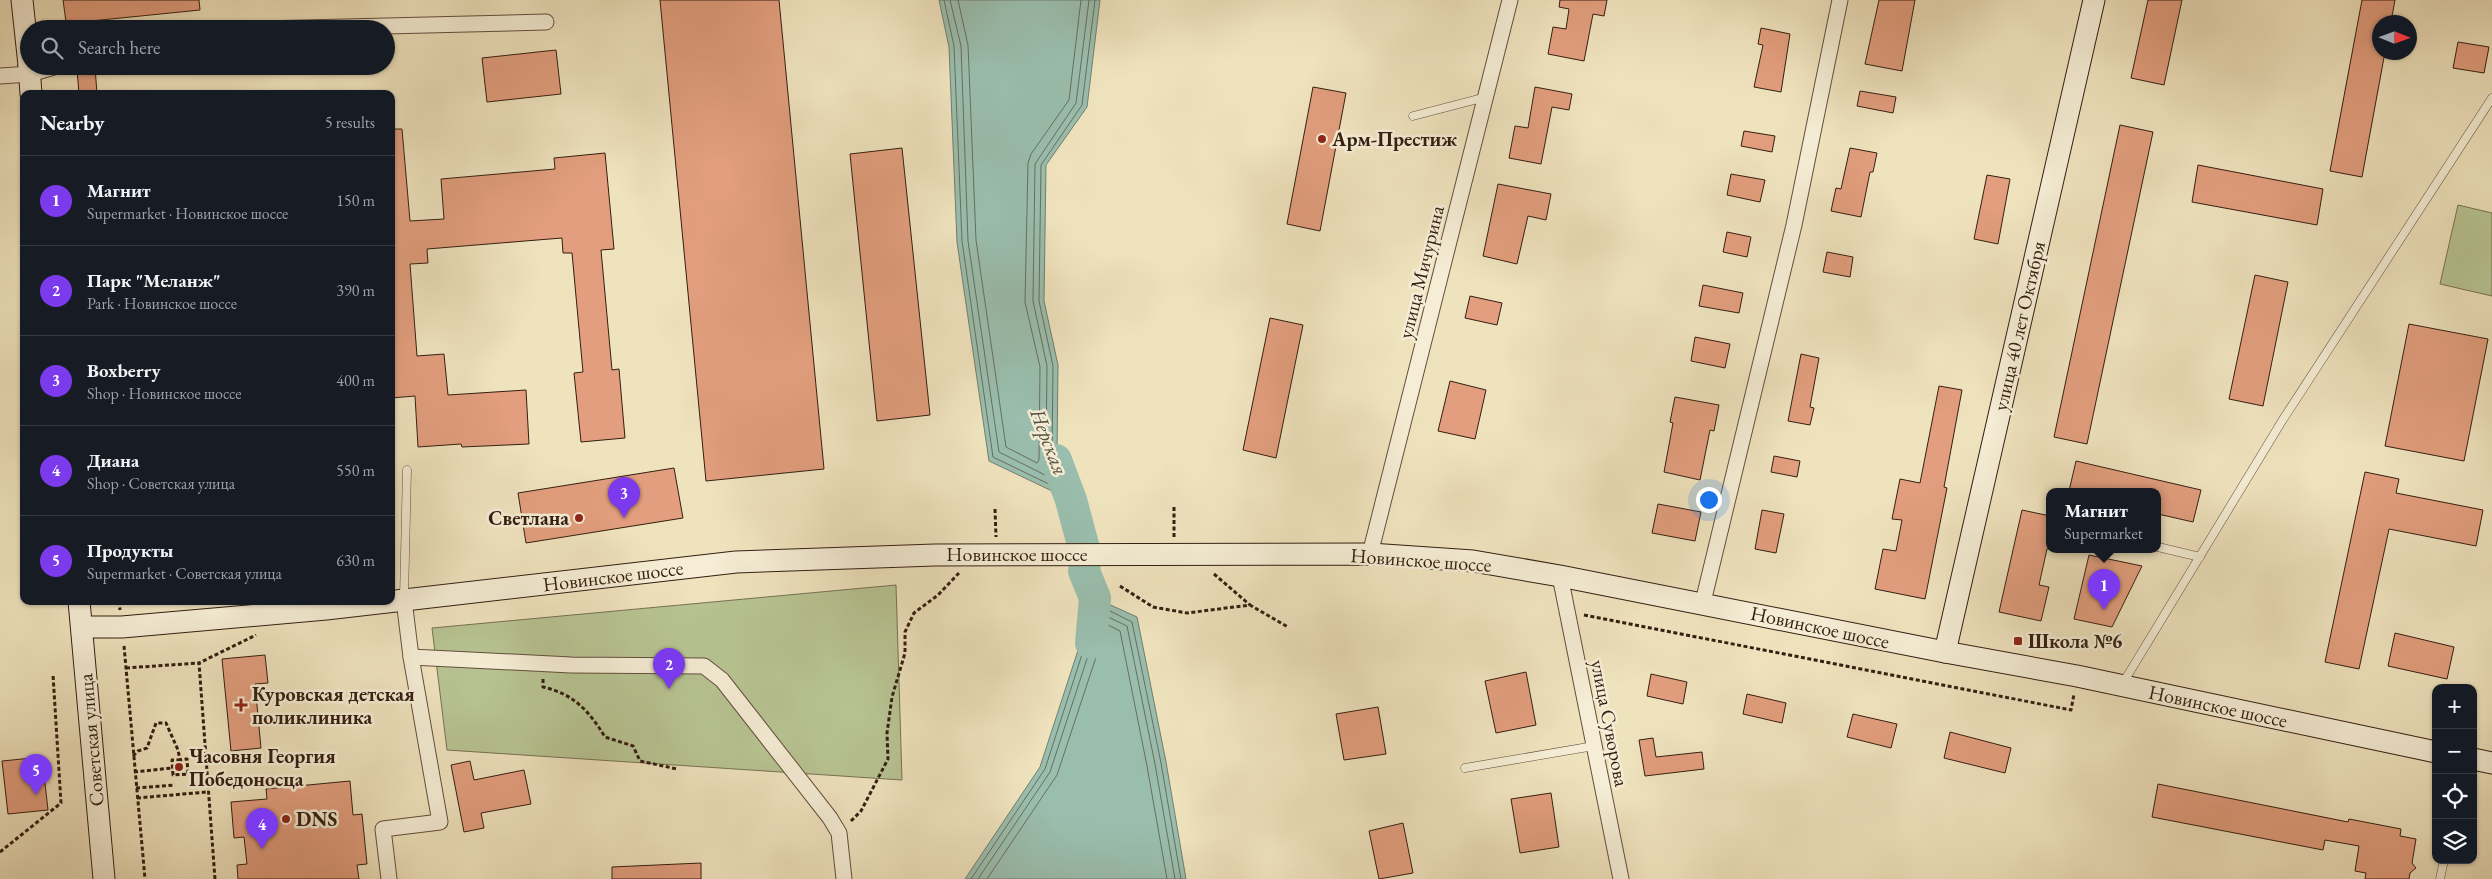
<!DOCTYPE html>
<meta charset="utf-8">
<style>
:root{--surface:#171b24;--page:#20242c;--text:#f1f3f6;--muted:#9ea1a6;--line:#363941;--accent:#7c3aed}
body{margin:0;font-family:"EB Garamond",serif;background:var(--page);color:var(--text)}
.controls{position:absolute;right:15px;bottom:15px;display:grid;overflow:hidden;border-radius:10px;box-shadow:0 1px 4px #0004}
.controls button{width:45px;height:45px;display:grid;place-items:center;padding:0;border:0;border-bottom:1px solid var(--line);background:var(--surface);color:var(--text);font:25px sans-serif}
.compass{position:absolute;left:2372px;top:15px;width:45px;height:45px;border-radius:50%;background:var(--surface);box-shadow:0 1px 4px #0004;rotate:91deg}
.you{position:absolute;left:1708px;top:499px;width:18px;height:18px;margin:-12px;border:4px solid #fff;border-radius:50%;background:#1a73e8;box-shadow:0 0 0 8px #1a73e833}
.badge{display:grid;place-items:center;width:32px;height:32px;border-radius:50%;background:var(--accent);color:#fff;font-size:16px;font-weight:700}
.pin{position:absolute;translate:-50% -41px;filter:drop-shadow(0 1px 2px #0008)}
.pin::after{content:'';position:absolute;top:26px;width:18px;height:15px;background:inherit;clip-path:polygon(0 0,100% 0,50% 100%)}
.popup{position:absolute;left:2046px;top:488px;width:115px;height:65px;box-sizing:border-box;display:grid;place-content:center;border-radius:10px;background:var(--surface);filter:drop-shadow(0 1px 4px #0005);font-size:16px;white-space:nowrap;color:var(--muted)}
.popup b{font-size:19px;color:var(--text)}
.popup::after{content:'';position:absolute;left:50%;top:100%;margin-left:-10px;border:10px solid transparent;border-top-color:var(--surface)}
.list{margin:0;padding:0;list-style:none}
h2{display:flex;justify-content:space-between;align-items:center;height:65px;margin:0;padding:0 20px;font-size:21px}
h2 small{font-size:16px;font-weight:400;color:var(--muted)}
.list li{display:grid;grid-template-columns:32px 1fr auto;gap:15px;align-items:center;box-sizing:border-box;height:90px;padding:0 20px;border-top:1px solid var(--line)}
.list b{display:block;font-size:19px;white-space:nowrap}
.list p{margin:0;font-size:16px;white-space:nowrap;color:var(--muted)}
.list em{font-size:16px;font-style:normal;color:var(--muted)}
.icon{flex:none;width:28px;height:28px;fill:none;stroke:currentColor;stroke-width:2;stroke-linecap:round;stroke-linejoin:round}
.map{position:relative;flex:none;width:2492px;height:879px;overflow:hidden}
.search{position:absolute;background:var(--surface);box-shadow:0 1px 4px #0004;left:20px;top:20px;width:375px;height:55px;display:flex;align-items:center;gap:12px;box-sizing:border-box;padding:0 18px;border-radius:28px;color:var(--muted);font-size:19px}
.panel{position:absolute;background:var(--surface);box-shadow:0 1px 4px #0004;left:20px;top:90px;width:375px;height:515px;border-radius:10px}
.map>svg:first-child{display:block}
.green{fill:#b8c493;stroke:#767152}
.water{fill:#9abeae;stroke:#717e6f}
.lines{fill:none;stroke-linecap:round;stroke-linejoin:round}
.shore{stroke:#676e60;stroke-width:1}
.river{stroke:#9abeae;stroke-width:32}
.building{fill:#e29e7e;stroke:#341e11}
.lane-casing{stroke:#634f3c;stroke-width:9}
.street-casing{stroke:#634f3c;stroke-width:17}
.secondary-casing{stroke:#341e11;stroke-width:23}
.path{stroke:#341e11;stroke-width:3;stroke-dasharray:4 2.5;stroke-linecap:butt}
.lane{stroke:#f5edd5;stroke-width:8}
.street{stroke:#f5edd5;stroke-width:15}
.secondary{stroke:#f5edd5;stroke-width:21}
.poi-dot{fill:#8f2418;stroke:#f5edd5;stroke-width:2}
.labels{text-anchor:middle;stroke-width:5;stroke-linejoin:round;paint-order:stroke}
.poi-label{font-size:20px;font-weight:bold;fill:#341e11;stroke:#f5edd5;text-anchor:start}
.street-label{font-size:20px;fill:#341e11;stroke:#f5edd5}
.water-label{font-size:21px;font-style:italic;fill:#534e40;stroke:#f5edd5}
</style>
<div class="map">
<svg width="2492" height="879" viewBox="0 0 2492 879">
<rect width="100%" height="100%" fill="#efe3be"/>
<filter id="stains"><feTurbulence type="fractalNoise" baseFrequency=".004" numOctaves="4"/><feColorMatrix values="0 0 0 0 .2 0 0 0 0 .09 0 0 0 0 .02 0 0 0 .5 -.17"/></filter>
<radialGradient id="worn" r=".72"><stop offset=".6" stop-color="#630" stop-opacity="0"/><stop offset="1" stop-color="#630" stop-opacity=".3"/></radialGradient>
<!-- green -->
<g class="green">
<polygon points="2458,205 2492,213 2492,296 2440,284"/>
<polygon points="896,585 902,780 447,750 432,628"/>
</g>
<!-- water -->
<g class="water">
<polygon points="939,0 1100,0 1087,107 1046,165 1044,301 1058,365 1057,455 1071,500 989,461 957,242 949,47"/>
<polygon points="1095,598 1137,617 1166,762 1186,879 965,879 1040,767"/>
</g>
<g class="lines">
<!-- shore -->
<g class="shore">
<polyline points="944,0 954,46 962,241 993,457 1059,489 1062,486 1052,455 1053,366 1039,301 1041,165 1082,105 1095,0"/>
<polyline points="950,0 961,46 968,241 999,452 1049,477 1051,474 1046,455 1047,366 1033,301 1035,164 1076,103 1089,0"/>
<polyline points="958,0 968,45 976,240 1006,447 1037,463 1039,460 1040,367 1025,302 1028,163 1031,154 1069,100 1081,0"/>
<polyline points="971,879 1045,769 1097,608 1100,606 1132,622 1161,763 1181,879"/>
<polyline points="978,879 1050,772 1101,616 1104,615 1127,626 1155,764 1175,879"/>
<polyline points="987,879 1057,775 1106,627 1108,625 1120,631 1147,766 1167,879"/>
</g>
<!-- river -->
<polyline class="river" points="1056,460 1071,500 1086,556 1084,571 1095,598 1091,643"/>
</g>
<!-- building -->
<g class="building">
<polygon points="63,0 199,0 200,10 91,21 91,26 67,29"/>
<polygon points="660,0 779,0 824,469 706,481"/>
<polygon points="1560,0 1607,0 1604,16 1593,14 1584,61 1548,54 1553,27 1566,29 1569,9 1559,7"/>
<polygon points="1879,0 1915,0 1902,71 1865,64"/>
<polygon points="2148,0 2182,0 2164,85 2131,78"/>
<polygon points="2362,0 2395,0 2391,22 2380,22 2380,52 2385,52 2362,177 2330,171"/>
<polygon points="1761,28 1790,34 1781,92 1754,87 1763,45 1758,44"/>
<polygon points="2458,42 2489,47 2484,73 2453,68"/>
<polygon points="556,50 561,94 487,102 482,58"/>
<polygon points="95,67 97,94 79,94 77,69"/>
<polygon points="1313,87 1346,93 1320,231 1287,224"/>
<polygon points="1535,87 1572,94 1569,110 1552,107 1541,164 1509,158 1515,126 1528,128"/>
<polygon points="1860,91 1896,97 1893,113 1857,106"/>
<polygon points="2120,125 2153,132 2087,444 2054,437"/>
<polygon points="391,129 402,129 410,221 444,219 441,179 555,169 554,158 605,153 614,249 601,250 612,370 619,369 625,438 581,442 574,373 583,372 572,253 563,253 562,238 427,249 428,263 410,264 417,356 444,354 448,395 526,390 529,444 462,447 461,444 418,447 415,396 391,398"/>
<polygon points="1744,131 1775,136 1772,152 1741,146"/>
<polygon points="902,148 930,415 877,421 850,154"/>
<polygon points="1850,148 1877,153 1873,172 1870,172 1861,217 1831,211 1836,188 1841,189"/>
<polygon points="2198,165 2323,189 2317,225 2192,202"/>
<polygon points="1731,174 1765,180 1760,202 1727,195"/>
<polygon points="1987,175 2010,179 1998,244 1974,239"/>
<polygon points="1498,184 1551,194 1546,220 1528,216 1517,264 1483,256"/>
<polygon points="1727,232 1751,237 1747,257 1723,252"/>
<polygon points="1827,252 1853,257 1850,277 1823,272"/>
<polygon points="2255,275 2288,282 2263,406 2229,399"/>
<polygon points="1703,285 1743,293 1739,313 1699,306"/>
<polygon points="1470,296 1502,303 1497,325 1465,318"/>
<polygon points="1270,318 1303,325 1276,458 1243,450"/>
<polygon points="2409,324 2488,339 2464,461 2385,446"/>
<polygon points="1695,337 1730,344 1725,368 1691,361"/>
<polygon points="1801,354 1819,358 1810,407 1814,408 1810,425 1788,421"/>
<polygon points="1450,381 1486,390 1475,439 1438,431"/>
<polygon points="1939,386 1962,390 1944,487 1947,488 1925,599 1875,589 1883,549 1896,551 1902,520 1892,519 1900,479 1920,483"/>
<polygon points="1675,397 1719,405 1714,431 1710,430 1700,480 1664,472 1673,423 1670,422"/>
<polygon points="1774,456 1800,461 1797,477 1771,472"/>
<polygon points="2076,461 2201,490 2193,522 2158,514 2158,491 2069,491"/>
<polygon points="674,468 683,518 526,543 518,493"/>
<polygon points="2365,472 2399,479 2396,493 2483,510 2476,546 2389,529 2359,669 2325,662"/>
<polygon points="1658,504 1701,512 1695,541 1652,533"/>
<polygon points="1762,510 1784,514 1776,553 1755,549"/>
<polygon points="2022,510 2050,516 2050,549 2047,549 2039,585 2049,587 2041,621 1999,612"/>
<polygon points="2089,555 2142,566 2112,627 2074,619"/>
<polygon points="2395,633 2454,647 2447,679 2388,666"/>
<polygon points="265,655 268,683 255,684 261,748 231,751 222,659"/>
<polygon points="1526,672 1536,725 1496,733 1485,681"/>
<polygon points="1651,674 1687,682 1683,704 1647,696"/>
<polygon points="1747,694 1786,703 1782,723 1743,714"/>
<polygon points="1378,707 1386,754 1344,760 1336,714"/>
<polygon points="1853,714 1897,724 1891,748 1847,737"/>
<polygon points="1950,732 2011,748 2005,773 1944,758"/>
<polygon points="1653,738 1656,757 1702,752 1704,769 1645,776 1639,740"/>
<polygon points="42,757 48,810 8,814 2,761"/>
<polygon points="470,761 474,780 524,770 531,804 481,813 484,828 464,832 451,765"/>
<polygon points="350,781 353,815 362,814 367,864 357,865 359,879 238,879 237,865 247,864 244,837 234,838 231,802 267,799 266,789"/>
<polygon points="2158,784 2348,822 2349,819 2401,829 2400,836 2416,839 2412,863 2416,868 2410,873 2409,879 2365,879 2366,873 2355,871 2359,846 2325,840 2323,850 2152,817"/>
<polygon points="1551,793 1559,847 1520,853 1511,799"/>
<polygon points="1403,823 1413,873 1379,879 1369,831"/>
<polygon points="701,863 701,879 612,879 612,867"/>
</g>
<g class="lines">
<defs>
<g id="lane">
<polyline points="1413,116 1486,97"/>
<polyline points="2158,547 2200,557"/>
<polyline points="404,598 407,470"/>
<polyline points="2123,683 2282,421 2492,98"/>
<polyline points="1465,768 1594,746"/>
<polyline points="2440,879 2444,860"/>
</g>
<g id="street">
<polyline points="262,29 546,22"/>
<polyline points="0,76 30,74 57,66"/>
<polyline points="1370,554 1510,0"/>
<polyline points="1560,576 1621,879"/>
<polyline points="1703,602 1794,225 1840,0"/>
<polyline points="411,657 571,665 704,666 722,680 830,818 839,833 844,879"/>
<polyline points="389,879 383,829 440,822 411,657 404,600"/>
</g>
<g id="secondary">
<polyline points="22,0 29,65"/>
<polyline points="29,66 31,94"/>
<polyline points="79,601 104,879"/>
<polyline points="82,627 122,627 326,609 736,562 935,555 1370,554 1473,561 1560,576 1945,652 2077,676 2436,752"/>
<polyline points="1945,652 2094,0"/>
<polyline points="2473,759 2492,763"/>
</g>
</defs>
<!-- lane casing -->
<use href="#lane" class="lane-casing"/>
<!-- street casing -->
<use href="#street" class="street-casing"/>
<!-- secondary casing -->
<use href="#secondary" class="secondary-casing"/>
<!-- path -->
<g class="path">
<polyline points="995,509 996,537"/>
<polyline points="1174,537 1174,507"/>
<polyline points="1214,574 1250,605"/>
<polyline points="1120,586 1153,607 1187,613 1250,605 1288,627"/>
<polyline points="119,601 120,610"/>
<polyline points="1584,615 2071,710 2074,694"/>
<polyline points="124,646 145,879"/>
<polyline points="126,668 199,663"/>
<path d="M543 679V687C574 694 589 711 605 737L633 746 640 761 677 769"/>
<polyline points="133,756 138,751 147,748 156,723 166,723 178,750 180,760 187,759 188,774 173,775 172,760 180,760"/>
<polyline points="134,772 172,768"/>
<polyline points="136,788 175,785"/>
<polyline points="137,798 207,792"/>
<polyline points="851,821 861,811 888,759 887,733 892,697 905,653 905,632 914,613 938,595 959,573"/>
<polyline points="0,852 61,803 53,675"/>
<polyline points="215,879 199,663 256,635"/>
</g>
<!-- lane -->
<use href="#lane" class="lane"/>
<!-- street -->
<use href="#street" class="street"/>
<!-- secondary -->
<use href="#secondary" class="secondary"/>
</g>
<!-- markers -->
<g class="poi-dot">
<circle cx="1322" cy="139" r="5"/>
<circle cx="579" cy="518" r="5"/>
<rect x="2013" y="636" width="10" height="10" rx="2.5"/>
<path d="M238.5 697.5h5v5h5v5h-5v5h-5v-5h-5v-5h5z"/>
<circle cx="179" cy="767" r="5"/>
<circle cx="286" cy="819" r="5"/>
</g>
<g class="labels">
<!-- poi labels -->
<g class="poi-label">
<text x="1332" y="146">Арм-Престиж</text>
<text x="569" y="525" text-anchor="end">Светлана</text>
<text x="2028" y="648">Школа №6</text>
<text x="252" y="701">Куровская детская<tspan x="252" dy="23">поликлиника</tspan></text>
<text x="189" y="763">Часовня Георгия<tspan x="189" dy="23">Победоносца</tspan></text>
<text x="296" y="826">DNS</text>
</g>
<!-- street labels -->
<g class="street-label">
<text transform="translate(1421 272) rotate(-76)" y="7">улица Мичурина</text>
<text transform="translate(2019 326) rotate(-77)" y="7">улица 40 лет Октября</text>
<text x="1017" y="561">Новинское шоссе</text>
<text transform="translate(1421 560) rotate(4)" y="7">Новинское шоссе</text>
<text transform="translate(613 576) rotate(-7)" y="7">Новинское шоссе</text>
<text transform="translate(1820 627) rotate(12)" y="7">Новинское шоссе</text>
<text transform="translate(2218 706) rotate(12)" y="7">Новинское шоссе</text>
<text transform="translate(1610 723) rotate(79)" y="7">улица Суворова</text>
<text transform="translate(91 740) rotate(-95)" y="7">Советская улица</text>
</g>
<!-- water labels -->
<g class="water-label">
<text transform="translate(1049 442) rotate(69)" y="7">Нерская</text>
</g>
</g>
<rect width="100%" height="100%" filter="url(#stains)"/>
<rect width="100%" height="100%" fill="url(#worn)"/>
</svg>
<div class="controls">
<button>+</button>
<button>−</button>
<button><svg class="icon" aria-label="locate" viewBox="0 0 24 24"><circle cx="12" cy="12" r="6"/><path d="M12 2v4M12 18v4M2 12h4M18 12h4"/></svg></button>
<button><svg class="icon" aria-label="layers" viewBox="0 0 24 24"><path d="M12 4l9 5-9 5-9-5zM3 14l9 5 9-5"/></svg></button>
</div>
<svg class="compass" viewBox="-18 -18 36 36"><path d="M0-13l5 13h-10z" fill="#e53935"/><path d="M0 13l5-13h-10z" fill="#9ea1a6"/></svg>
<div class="you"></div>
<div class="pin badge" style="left:2104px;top:610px">1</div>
<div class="popup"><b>Магнит</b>Supermarket</div>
<div class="pin badge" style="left:669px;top:689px">2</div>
<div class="pin badge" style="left:624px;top:518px">3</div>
<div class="pin badge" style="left:262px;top:849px">4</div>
<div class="pin badge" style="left:36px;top:795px">5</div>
<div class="search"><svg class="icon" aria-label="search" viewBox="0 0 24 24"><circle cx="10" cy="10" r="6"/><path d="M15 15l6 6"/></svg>Search here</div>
<section class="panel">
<h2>Nearby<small>5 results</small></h2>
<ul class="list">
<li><span class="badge">1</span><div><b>Магнит</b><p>Supermarket · Новинское шоссе</p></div><em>150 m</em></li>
<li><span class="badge">2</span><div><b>Парк &quot;Меланж&quot;</b><p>Park · Новинское шоссе</p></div><em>390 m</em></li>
<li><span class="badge">3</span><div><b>Boxberry</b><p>Shop · Новинское шоссе</p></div><em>400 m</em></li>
<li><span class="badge">4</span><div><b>Диана</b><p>Shop · Советская улица</p></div><em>550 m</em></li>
<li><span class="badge">5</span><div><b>Продукты</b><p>Supermarket · Советская улица</p></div><em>630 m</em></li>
</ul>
</section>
</div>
